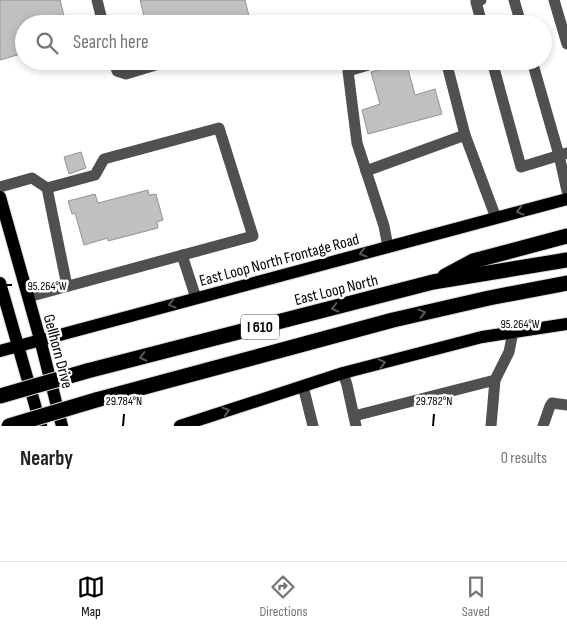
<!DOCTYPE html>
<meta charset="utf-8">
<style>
:root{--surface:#fff;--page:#f6f6f6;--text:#222;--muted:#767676;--line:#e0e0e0;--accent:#000}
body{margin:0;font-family:"Sofia Sans Condensed",sans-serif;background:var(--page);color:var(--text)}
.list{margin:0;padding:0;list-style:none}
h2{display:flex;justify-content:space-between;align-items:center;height:65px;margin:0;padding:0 20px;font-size:21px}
h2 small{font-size:16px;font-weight:400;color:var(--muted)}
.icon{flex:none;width:28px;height:28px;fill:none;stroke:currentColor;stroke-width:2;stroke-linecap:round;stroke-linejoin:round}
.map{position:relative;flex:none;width:567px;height:426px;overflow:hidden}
.search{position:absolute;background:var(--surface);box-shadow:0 2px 8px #0003;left:15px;right:15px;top:15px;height:55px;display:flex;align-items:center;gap:12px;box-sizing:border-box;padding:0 18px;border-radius:28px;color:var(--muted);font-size:19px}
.sheet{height:135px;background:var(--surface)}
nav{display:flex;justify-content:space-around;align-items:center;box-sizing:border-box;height:70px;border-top:1px solid var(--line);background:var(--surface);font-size:14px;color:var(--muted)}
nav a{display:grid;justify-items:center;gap:2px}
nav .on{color:var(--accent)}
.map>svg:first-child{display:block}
.building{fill:#c0c0c0;stroke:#949494}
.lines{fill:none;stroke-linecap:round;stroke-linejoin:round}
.major-casing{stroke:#dbdbdb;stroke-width:14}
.highway-casing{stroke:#dbdbdb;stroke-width:17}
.minor{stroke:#505050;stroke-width:11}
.major{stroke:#000;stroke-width:12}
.highway{stroke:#000;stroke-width:15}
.highway-bridge-casing{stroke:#dbdbdb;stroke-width:17;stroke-linecap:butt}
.highway-bridge{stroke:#000;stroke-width:15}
.oneway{stroke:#595959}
.ticks{fill:none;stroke:#000;stroke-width:2}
.labels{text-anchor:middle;stroke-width:5;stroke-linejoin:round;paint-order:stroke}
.shield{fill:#fff;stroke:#4c4c4c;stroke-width:1}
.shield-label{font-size:15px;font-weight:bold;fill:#000}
.street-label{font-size:16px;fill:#000;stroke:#fff}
.ticks-label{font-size:12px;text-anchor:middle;fill:#000;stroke:#fff;stroke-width:5;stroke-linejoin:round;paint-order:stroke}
</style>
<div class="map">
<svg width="567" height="426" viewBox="0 0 567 426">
<rect width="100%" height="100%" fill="#fff"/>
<!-- building -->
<g class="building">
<polygon points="0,0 60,0 66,24 24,24 24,53 0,60"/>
<polygon points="140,0 245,0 251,24 146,24"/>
<polygon points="406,62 415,95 435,89 442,114 368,134 362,110 380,104 371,72"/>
<polygon points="81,152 86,168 69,174 64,157"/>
<polygon points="148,190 149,195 156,194 163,220 157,222 158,228 108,241 108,238 84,245 75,213 72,214 68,201 95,194 98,203"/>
</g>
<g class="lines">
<defs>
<g id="major">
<polyline points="0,197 40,339 62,426"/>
<polyline points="0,283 41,426"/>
<polyline points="0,351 567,199"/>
<polyline points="180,426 343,373 482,337 567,324"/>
</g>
<g id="highway">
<polyline points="445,276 473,261 567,236"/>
<polyline points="87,371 433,282 567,260"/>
<polyline points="96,400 393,320 489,298 567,283"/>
</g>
</defs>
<!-- major casing -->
<use href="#major" class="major-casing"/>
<!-- highway casing -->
<use href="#highway" class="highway-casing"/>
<!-- minor -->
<g class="minor">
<polyline points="97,0 103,24"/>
<polyline points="481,0 476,2 482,24"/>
<polyline points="514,0 521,24"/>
<polyline points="554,0 567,44"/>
<polyline points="114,61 117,71 126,74 169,61"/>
<polyline points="382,61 348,71 357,143 384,226 388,247"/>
<polyline points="446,61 465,135 496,218"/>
<polyline points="492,61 521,167 567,153"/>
<polyline points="532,61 559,155 567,191"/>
<polyline points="366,171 465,135"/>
<polyline points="0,187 32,178 47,188 95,175 104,159 219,128 253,236 28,297"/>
<polyline points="47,188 67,286"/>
<polyline points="182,255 196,298"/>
<polyline points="343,373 347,385 356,426"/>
<polyline points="303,386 313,426"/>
<polyline points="354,416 495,380 509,352 513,332"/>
<polyline points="491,426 495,380"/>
<polyline points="543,426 550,406 552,403 567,405"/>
</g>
<!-- major -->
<use href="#major" class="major"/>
<!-- highway -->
<use href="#highway" class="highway"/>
<defs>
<g id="highway-bridge">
<polyline points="0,396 87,371"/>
<polyline points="9,426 96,400"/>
</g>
</defs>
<!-- highway-bridge casing -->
<use href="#highway-bridge" class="highway-bridge-casing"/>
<!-- highway-bridge -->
<use href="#highway-bridge" class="highway-bridge"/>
</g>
<!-- one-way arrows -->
<defs><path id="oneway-chevron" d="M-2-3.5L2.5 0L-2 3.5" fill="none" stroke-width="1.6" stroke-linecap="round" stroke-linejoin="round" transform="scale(1.25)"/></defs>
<g class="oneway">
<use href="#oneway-chevron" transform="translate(520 211) rotate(165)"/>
<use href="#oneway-chevron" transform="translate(363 253) rotate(165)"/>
<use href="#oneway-chevron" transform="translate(172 304) rotate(165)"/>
<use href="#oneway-chevron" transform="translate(335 308) rotate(166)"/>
<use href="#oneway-chevron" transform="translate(422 313) rotate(-13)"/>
<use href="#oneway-chevron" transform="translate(143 357) rotate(166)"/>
<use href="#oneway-chevron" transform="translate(382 363) rotate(-14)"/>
<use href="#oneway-chevron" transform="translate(226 411) rotate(-18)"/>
</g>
<!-- ticks -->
<path class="ticks" d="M0 285H12M555 323 567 324M123 426 124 414M433 426 434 414"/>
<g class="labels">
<!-- shield labels -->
<rect class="shield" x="241" y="314.5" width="38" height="25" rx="4"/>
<g class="shield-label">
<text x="260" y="332">I 610</text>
</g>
<!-- street labels -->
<g class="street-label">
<text transform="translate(279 259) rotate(-15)" y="6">East Loop North Frontage Road</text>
<text transform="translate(336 289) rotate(-14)" y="6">East Loop North</text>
<text transform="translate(59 351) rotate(75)" y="6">Gellhorn Drive</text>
</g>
</g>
<g class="ticks-label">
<text x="47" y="290">95.264°W</text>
<text x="520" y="328">95.264°W</text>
<text x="124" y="405">29.784°N</text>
<text x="434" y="405">29.782°N</text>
</g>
</svg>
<div class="search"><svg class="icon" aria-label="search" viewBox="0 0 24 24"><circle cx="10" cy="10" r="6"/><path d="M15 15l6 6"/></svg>Search here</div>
</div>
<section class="sheet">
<h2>Nearby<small>0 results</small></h2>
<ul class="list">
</ul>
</section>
<nav>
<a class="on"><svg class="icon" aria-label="map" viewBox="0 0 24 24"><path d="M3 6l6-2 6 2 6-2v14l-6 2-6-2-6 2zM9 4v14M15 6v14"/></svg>Map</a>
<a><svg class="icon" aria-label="directions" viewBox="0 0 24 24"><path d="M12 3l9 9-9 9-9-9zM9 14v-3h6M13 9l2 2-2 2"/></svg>Directions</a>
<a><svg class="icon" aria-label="saved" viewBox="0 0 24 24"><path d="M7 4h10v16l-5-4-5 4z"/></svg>Saved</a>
</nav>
